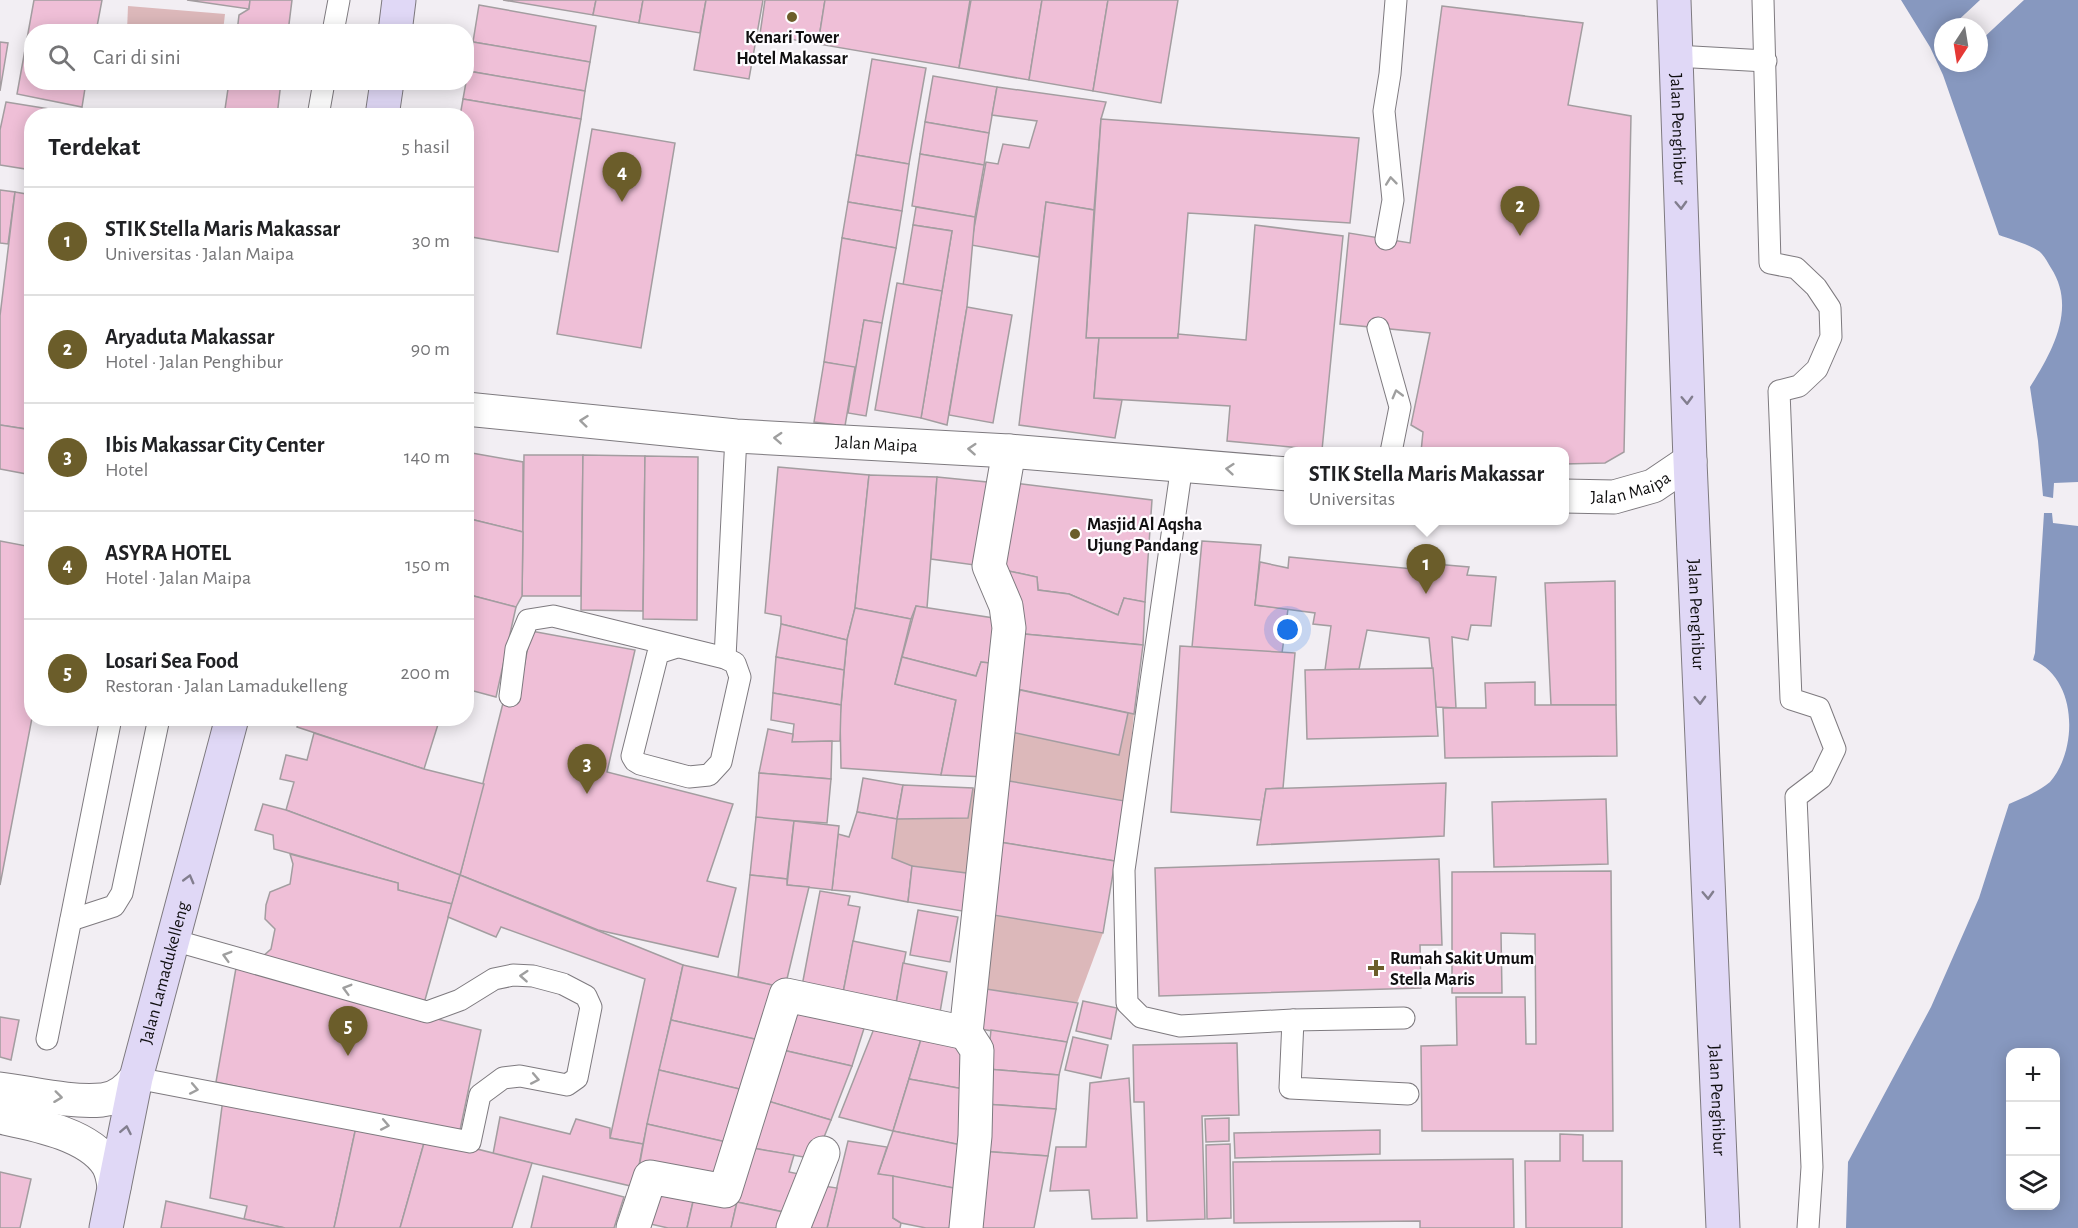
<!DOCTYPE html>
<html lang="id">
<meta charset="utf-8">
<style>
:root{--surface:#fff;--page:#f2f2f2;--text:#202124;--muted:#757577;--line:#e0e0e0;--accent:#6b5d2a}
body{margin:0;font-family:"Alegreya Sans",sans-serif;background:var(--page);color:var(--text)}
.controls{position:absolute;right:18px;bottom:18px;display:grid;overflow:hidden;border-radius:12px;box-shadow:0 3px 15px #0003}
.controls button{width:54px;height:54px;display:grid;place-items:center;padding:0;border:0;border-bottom:2px solid var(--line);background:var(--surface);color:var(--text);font:30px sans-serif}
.compass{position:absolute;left:1934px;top:18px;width:54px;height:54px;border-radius:50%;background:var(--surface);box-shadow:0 3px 15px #0003;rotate:192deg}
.you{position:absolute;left:1288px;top:630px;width:21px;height:21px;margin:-15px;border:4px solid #fff;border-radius:50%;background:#1a73e8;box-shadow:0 0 0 9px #1a73e833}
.badge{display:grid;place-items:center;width:39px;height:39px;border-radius:50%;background:var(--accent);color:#fff;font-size:20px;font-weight:700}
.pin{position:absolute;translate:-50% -50px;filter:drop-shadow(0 2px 3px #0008)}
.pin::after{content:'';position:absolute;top:32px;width:21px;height:18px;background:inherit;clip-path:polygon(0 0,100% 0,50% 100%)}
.popup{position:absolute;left:1284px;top:447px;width:285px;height:78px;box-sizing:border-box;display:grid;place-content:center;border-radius:12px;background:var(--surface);filter:drop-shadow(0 2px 4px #0005);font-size:20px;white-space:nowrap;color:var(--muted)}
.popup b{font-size:22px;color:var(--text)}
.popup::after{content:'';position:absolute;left:50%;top:100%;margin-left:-12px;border:12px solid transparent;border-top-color:var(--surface)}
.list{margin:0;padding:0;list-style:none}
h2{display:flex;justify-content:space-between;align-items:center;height:78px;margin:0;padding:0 24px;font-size:26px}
h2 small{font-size:20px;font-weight:400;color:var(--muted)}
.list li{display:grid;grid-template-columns:39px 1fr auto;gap:18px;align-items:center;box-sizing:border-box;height:108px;padding:0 24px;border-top:2px solid var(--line)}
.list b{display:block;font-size:22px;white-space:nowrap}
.list p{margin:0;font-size:20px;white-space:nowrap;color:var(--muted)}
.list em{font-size:20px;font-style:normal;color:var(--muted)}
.icon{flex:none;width:33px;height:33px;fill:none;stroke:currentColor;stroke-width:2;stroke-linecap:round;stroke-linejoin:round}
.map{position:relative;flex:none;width:2078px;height:1228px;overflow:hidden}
.search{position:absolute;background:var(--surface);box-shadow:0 3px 15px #0003;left:24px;top:24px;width:450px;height:66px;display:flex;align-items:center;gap:15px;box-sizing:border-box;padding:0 21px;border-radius:24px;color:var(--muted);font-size:22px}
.panel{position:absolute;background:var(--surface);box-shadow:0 3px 15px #0003;left:24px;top:108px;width:450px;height:618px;border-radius:24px}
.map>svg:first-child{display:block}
.green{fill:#dcb8ba}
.water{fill:#8798bf;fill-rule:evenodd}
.pier{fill:#f2eef3}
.building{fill:#efbfd7;stroke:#a39da0;stroke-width:1.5}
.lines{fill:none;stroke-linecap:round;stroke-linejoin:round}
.lane-casing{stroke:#7e7a7f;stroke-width:23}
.street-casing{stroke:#7e7a7f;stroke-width:35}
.secondary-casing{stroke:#7e7a7f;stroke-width:35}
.lane{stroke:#fff;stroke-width:21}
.street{stroke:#fff;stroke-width:33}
.secondary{stroke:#e0d8f6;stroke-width:33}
.oneway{stroke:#9f9f9f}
.oneway2{stroke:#827e8e}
.poi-dot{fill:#6b5d2a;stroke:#fefcff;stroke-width:2}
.labels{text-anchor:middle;stroke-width:4.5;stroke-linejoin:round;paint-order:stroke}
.poi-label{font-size:18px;font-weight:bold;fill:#100f10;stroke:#fefcff;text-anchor:start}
.street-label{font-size:18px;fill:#100f10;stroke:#fefcff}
</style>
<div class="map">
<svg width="2078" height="1228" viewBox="0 0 2078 1228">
<rect width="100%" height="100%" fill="#f2eef3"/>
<!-- green -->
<g class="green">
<polygon points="128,6 225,14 223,31 127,31"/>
<polygon points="1128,713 1134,714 1125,801 1009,781 1011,732 1119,755"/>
<polygon points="973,788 985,792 974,874 912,866 892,858 897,819 967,818"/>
<polygon points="987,914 1103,933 1077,1003 986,989"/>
</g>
<!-- water -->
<g class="water">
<path d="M1901 0H2078V482L2054 483 2053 498 2043 496 2038 441 2030 387C2052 352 2077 308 2051 268 2048 263 2045 257 2041 253 2035 246 2009 239 1999 235L1943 75 1930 47ZM1943 27H1979V63H1943Z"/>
<path d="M2044 513H2052L2053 523 2078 526V1228H1846L1848 1162 1931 1007 1979 898 2009 804C2023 798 2038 792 2050 782 2078 750 2078 679 2033 660L2035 653ZM2010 1052H2056V1206H2010Z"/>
</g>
<!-- pier -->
<polygon class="pier" points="1980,0 2024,0 1979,42 1979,27 1951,27"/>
<!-- building -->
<g class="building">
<polygon points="34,0 102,0 96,32 32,32 32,82 86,82 82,107 17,94"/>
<polygon points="187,0 250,0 249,9"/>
<polygon points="250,0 292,0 288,32 237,32 239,15 249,9"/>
<polygon points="503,0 596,0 593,15"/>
<polygon points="596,0 643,0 639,23 593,15"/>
<polygon points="643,0 706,0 700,33 639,23"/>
<polygon points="706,0 763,0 749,79 694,70"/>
<polygon points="765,0 825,0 818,44 760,34"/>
<polygon points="825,0 970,0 959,68 818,44"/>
<polygon points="971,0 1042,0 1029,80 959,68"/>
<polygon points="1042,0 1108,0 1093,91 1029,80"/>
<polygon points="1108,0 1178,0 1161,103 1093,91"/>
<polygon points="479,5 596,26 590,62 473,42"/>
<polygon points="1442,6 1583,23 1568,105 1631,116 1624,452 1605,463 1564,464 1564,452 1421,452 1423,432 1411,425 1430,333 1340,324 1349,233 1410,243"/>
<polygon points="0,42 8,43 0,91"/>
<polygon points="473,42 590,62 585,91 468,71"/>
<polygon points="872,59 926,68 909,164 856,155"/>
<polygon points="468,71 585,91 581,119 463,99"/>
<polygon points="933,76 997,87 989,133 925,122"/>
<polygon points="229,82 281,82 277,116 224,116"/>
<polygon points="997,87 1106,102 1101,119 1094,210 1046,202 1039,257 971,245 986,162 998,164 1003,144 1029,148 1037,121 992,115"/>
<polygon points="463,99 581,119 558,252 466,236 466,116 460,116"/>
<polygon points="6,102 93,116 32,116 32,170 0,165 0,130"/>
<polygon points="1101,119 1359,138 1350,223 1188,213 1178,338 1086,338"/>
<polygon points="925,122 989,133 984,165 920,154"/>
<polygon points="592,129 675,143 641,348 557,334"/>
<polygon points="920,154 984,165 975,217 912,206"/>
<polygon points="856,155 909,164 902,211 848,202"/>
<polygon points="0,190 15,192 8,244 0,243"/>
<polygon points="15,192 32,195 32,430 0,425 0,316"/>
<polygon points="848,202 902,211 896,248 842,238"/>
<polygon points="1046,202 1094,210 1086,338 1099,338 1094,398 1122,400 1115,438 1019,425"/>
<polygon points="916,207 975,217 967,307 947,425 921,418 952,231 913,225"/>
<polygon points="913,225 952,231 942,291 903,285"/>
<polygon points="1255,225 1343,236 1322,450 1227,441 1230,406 1094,398 1099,338 1178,338 1178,334 1246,340"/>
<polygon points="842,238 896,248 882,323 864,320 856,368 824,362"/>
<polygon points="897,283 942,291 921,418 875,410"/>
<polygon points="967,307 1012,315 993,423 949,415"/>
<polygon points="864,320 882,323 866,416 848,413"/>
<polygon points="824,362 855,367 845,426 814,422"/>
<polygon points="0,425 32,430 32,475 0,469"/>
<polygon points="466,452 523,462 523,532 466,518"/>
<polygon points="524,455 583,455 581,596 522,596"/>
<polygon points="583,455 645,456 643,611 581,610"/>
<polygon points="645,456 698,457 697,620 643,619"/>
<polygon points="778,467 869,475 855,608 847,640 781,624 781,616 765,613"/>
<polygon points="869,475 937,477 927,608 916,606 911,619 855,608"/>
<polygon points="937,477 997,483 982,566 931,559"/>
<polygon points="1014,483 1152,500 1145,602 1124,598 1118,615 1069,594 1038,590 1037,577 999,569"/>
<polygon points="466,518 523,532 522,596 516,607 466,594"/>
<polygon points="0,541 32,547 32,718 0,885"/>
<polygon points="1202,541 1261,545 1255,605 1288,609 1282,653 1192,647"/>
<polygon points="1289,557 1434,571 1435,564 1469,567 1467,575 1496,577 1491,626 1471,625 1468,640 1452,637 1456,708 1436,707 1429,638 1367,630 1359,669 1325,670 1331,626 1313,624 1315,613 1255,605 1260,562 1288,568"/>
<polygon points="999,569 1037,577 1038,590 1069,594 1118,615 1124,598 1145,602 1143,645 1024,634"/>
<polygon points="1615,581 1616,705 1551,705 1545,583"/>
<polygon points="466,594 516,607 496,697 466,689"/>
<polygon points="916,606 1000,619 999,664 981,662 976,676 902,657"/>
<polygon points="855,608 911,619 895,684 956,700 941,775 841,768 840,716 847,640"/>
<polygon points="781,624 847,640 844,670 776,657"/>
<polygon points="531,631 635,650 607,772 733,804 707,881 736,888 718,957 598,930 460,875 505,695 518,698"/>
<polygon points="1024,634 1143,645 1134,714 1013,688"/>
<polygon points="1180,646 1295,653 1283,788 1266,789 1261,820 1171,812"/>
<polygon points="776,657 844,670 841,705 773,693"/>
<polygon points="902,657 976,676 981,662 999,664 987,777 941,775 956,700 895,684"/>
<polygon points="1433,668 1438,736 1307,739 1305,670"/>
<polygon points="1535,682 1535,705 1616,705 1617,756 1445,758 1443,708 1486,708 1485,683"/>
<polygon points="1020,690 1128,713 1119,755 1011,732"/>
<polygon points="773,693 841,705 840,741 792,742 794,724 771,720"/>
<polygon points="300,718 440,718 424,769 297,727"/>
<polygon points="768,729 793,734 792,742 832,741 831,779 759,773"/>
<polygon points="314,733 424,769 484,784 460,875 286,810 294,782 280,779 286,755 307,760"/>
<polygon points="759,773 831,779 827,823 756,818"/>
<polygon points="863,778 903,785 897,819 857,812"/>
<polygon points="1009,781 1125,801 1115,861 999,842"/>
<polygon points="1446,783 1444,836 1257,845 1266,789"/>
<polygon points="903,785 973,788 968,818 897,819"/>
<polygon points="1606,799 1608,864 1494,867 1492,802"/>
<polygon points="263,804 286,810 460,875 452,904 398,890 398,883 274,849 273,835 255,830"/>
<polygon points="857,812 897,819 892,858 912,866 908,902 856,892 832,890 838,834 849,837"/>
<polygon points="756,817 794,821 787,879 750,875"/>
<polygon points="794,821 839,826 832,890 787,885"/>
<polygon points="999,842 1115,861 1103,933 987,914"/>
<polygon points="290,854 398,883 398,890 452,904 423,1007 261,958 271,949 275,929 265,919 266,905 270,892 290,884 293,864"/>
<polygon points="1439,859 1442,945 1420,945 1421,988 1159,996 1155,868"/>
<polygon points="912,866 974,874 968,912 908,902"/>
<polygon points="1611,871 1613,1131 1422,1131 1421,1046 1457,1045 1456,997 1525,997 1526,1044 1536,1044 1535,934 1501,933 1502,993 1452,993 1452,872"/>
<polygon points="460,875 683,965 643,1144 610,1138 645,979 501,927 496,937 448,917"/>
<polygon points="750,875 787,879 787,885 809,887 786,983 772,985 738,977"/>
<polygon points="820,891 850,896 848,905 860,907 843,993 802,986"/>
<polygon points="918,910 958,917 950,962 910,955"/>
<polygon points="853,941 906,952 896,1003 843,993"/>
<polygon points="903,963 947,972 939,1018 895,1010"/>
<polygon points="683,965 772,985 759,1040 671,1020"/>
<polygon points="236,968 481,1030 459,1135 216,1082"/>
<polygon points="986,989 1078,1003 1067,1042 980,1029"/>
<polygon points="1083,1001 1117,1008 1111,1039 1076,1031"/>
<polygon points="791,1002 867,1019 852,1066 774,1048"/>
<polygon points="0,1017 19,1020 11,1060 0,1057"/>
<polygon points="671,1020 759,1040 748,1091 659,1070"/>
<polygon points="875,1026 922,1036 893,1131 839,1117"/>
<polygon points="991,1030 1067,1042 1059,1075 987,1069"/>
<polygon points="922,1036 973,1050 969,1090 909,1079"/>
<polygon points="1073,1037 1108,1045 1101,1078 1065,1070"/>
<polygon points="1237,1043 1239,1115 1202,1116 1205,1219 1147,1221 1144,1102 1134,1102 1133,1045"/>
<polygon points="774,1048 852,1066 831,1120 758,1098"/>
<polygon points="987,1069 1059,1075 1056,1109 984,1104"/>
<polygon points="659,1070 748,1091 735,1144 647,1124"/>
<polygon points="1129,1078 1137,1218 1092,1219 1089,1190 1050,1191 1056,1147 1086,1147 1090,1083"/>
<polygon points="909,1079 969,1090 966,1146 893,1131"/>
<polygon points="758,1098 831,1120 815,1159 746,1147"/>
<polygon points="223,1099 356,1127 334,1228 285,1228 244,1219 247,1206 210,1198"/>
<polygon points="984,1104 1056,1109 1048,1156 979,1151"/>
<polygon points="500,1117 570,1134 576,1119 610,1128 610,1138 643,1144 635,1187 493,1154"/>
<polygon points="1229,1118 1229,1141 1206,1142 1205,1119"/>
<polygon points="647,1124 735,1144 724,1189 638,1173"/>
<polygon points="356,1127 426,1136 400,1228 334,1228"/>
<polygon points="1380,1130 1380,1154 1235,1158 1234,1133"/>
<polygon points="893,1131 966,1146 959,1189 878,1174"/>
<polygon points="1560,1134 1583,1135 1583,1161 1622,1161 1622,1228 1526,1228 1525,1161 1560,1161"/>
<polygon points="426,1136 532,1163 512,1228 400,1228"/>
<polygon points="848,1141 887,1147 878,1174 893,1176 893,1218 901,1223 900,1228 827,1228"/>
<polygon points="1230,1144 1231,1218 1207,1219 1206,1145"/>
<polygon points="746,1147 794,1155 789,1172 808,1176 788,1213 737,1202"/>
<polygon points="979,1151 1048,1156 1034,1228 980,1228"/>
<polygon points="1513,1159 1514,1228 1420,1228 1420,1221 1234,1223 1233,1162"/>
<polygon points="0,1172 31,1179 20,1228 0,1228"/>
<polygon points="543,1176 624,1197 614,1228 531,1228"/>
<polygon points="893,1176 959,1189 957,1228 926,1228 901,1223 893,1218"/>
<polygon points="655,1183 695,1193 687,1228 668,1228 646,1223"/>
<polygon points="817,1185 837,1188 827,1228 800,1228"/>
<polygon points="695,1193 737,1202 731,1228 687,1228"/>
<polygon points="166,1201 244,1219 285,1228 161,1228"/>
<polygon points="737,1202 788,1213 785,1228 731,1228"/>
</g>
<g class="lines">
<defs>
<g id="lane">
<polyline points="1763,0 1770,263 1796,268 1816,287 1830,308 1831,337 1817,369 1799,386 1779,391 1791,699 1819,708 1835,749 1821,778 1796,797 1812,1167 1808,1228"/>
<polyline points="333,32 339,0"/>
<polyline points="1675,56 1766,61"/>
<polyline points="318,116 324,82"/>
<polyline points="1386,239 1393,200 1384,111 1390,74 1396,0"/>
<polyline points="1378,328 1400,407 1391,452"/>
<polyline points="1182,465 1124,870 1127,1003 1141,1017 1180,1026 1293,1020 1404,1018"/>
<polyline points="725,658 736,436"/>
<polyline points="510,696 516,649 528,620 553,616 725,658 735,663 740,677 721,762 709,775 689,777 640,764 635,761 632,756 658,653 677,647"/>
<polyline points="71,920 114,906 122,893 159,718"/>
<polyline points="1293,1020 1290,1088 1408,1094"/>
<polyline points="47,1039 111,718"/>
<polyline points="136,1078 470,1142 480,1095 503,1078 520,1076 567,1085 577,1078 591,1007 586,996 563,984 533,976 513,975 494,979 460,1000 427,1012 173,940"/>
</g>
<g id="street">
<path id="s1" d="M466 409 736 436 1009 451 1288 474"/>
<path id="s2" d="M1564 496 1614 497 1653 486 1690 461"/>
<path d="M0 1089C32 1093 70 1103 102 1100 116 1099 128 1089 136 1078"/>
<path d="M0 1117C33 1124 89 1134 108 1165 112 1172 113 1179 114 1187"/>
<polyline points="633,1228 650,1177 725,1191 786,995 966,1033 1009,628 1006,606 989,566 1009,451"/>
<polyline points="793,1228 823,1153"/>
<polyline points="966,1228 975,1136 977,1050 966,1033"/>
</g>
<g id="secondary">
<path id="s3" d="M1674 0 1690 461 1723 1228"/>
<polyline points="395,32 399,0"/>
<polyline points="382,116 387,82"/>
<path id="s4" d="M106 1228 136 1078 232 718"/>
</g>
</defs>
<!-- lane casing -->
<use href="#lane" class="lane-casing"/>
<!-- street casing -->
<use href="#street" class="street-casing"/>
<!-- secondary casing -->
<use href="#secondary" class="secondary-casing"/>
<!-- lane -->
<use href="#lane" class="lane"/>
<!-- street -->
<use href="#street" class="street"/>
<!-- secondary -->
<use href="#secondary" class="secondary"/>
</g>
<!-- one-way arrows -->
<defs><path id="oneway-chevron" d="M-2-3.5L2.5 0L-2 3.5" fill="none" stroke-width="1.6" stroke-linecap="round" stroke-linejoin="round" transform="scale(1.5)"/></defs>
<g class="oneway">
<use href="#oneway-chevron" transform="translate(1391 181) rotate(-96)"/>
<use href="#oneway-chevron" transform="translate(1397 394) rotate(-105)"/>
<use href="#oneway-chevron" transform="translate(584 421) rotate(-174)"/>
<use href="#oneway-chevron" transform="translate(778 438) rotate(-177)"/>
<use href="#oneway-chevron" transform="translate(972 449) rotate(-176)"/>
<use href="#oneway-chevron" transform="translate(1230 469) rotate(-175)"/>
<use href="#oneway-chevron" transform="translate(227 956) rotate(-164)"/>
<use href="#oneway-chevron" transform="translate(524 976) rotate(-176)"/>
<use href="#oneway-chevron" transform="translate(347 989) rotate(-164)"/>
<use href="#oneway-chevron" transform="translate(535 1079) rotate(11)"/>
<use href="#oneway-chevron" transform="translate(194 1089) rotate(11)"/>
<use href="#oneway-chevron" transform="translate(58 1097) rotate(7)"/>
<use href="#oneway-chevron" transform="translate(385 1125) rotate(11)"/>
</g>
<g class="oneway2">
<use href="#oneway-chevron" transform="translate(1681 205) rotate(88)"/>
<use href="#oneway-chevron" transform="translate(1687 400) rotate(88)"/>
<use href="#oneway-chevron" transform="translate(1700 700) rotate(88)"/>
<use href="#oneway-chevron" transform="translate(189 879) rotate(-75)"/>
<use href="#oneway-chevron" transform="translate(1708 895) rotate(88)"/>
<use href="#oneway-chevron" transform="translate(126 1130) rotate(-79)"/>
</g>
<!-- markers -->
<g class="poi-dot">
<circle cx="792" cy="17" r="6"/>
<circle cx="1075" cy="534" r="6"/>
<path d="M1373 959h6v6h6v6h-6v6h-6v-6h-6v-6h6z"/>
</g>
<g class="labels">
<!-- poi labels -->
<g class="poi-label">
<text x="792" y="43" text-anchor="middle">Kenari Tower<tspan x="792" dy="21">Hotel Makassar</tspan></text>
<text x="1087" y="530">Masjid Al Aqsha<tspan x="1087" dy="21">Ujung Pandang</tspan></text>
<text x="1390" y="964">Rumah Sakit Umum<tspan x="1390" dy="21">Stella Maris</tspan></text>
</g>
<!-- street labels -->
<g class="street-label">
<text dy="6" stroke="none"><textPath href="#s3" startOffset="129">Jalan Penghibur</textPath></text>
<text dy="6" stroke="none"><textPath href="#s1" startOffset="412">Jalan Maipa</textPath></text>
<text dy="6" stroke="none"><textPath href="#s2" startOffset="68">Jalan Maipa</textPath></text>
<text dy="6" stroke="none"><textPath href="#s3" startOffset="615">Jalan Penghibur</textPath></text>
<text dy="6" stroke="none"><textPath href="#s4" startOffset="262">Jalan Lamadukelleng</textPath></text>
<text dy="6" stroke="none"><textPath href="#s3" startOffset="1101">Jalan Penghibur</textPath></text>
</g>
</g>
</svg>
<div class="controls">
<button>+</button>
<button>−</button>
<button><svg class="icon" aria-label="layers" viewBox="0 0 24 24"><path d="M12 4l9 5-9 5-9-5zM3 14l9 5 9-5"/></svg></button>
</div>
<svg class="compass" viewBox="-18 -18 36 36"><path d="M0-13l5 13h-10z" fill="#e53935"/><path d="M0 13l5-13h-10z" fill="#757577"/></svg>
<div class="you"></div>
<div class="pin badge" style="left:1426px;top:594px">1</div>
<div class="popup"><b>STIK Stella Maris Makassar</b>Universitas</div>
<div class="pin badge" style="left:1520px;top:236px">2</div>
<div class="pin badge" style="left:587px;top:794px">3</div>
<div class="pin badge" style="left:622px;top:202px">4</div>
<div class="pin badge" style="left:348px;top:1056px">5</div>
<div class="search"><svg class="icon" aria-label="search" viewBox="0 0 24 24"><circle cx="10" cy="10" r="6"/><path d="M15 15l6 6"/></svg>Cari di sini</div>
<section class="panel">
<h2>Terdekat<small>5 hasil</small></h2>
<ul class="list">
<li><span class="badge">1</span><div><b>STIK Stella Maris Makassar</b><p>Universitas · Jalan Maipa</p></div><em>30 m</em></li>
<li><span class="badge">2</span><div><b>Aryaduta Makassar</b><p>Hotel · Jalan Penghibur</p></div><em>90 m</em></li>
<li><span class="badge">3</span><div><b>Ibis Makassar City Center</b><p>Hotel</p></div><em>140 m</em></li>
<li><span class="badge">4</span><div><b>ASYRA HOTEL</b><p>Hotel · Jalan Maipa</p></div><em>150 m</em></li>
<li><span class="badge">5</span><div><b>Losari Sea Food</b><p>Restoran · Jalan Lamadukelleng</p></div><em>200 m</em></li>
</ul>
</section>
</div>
